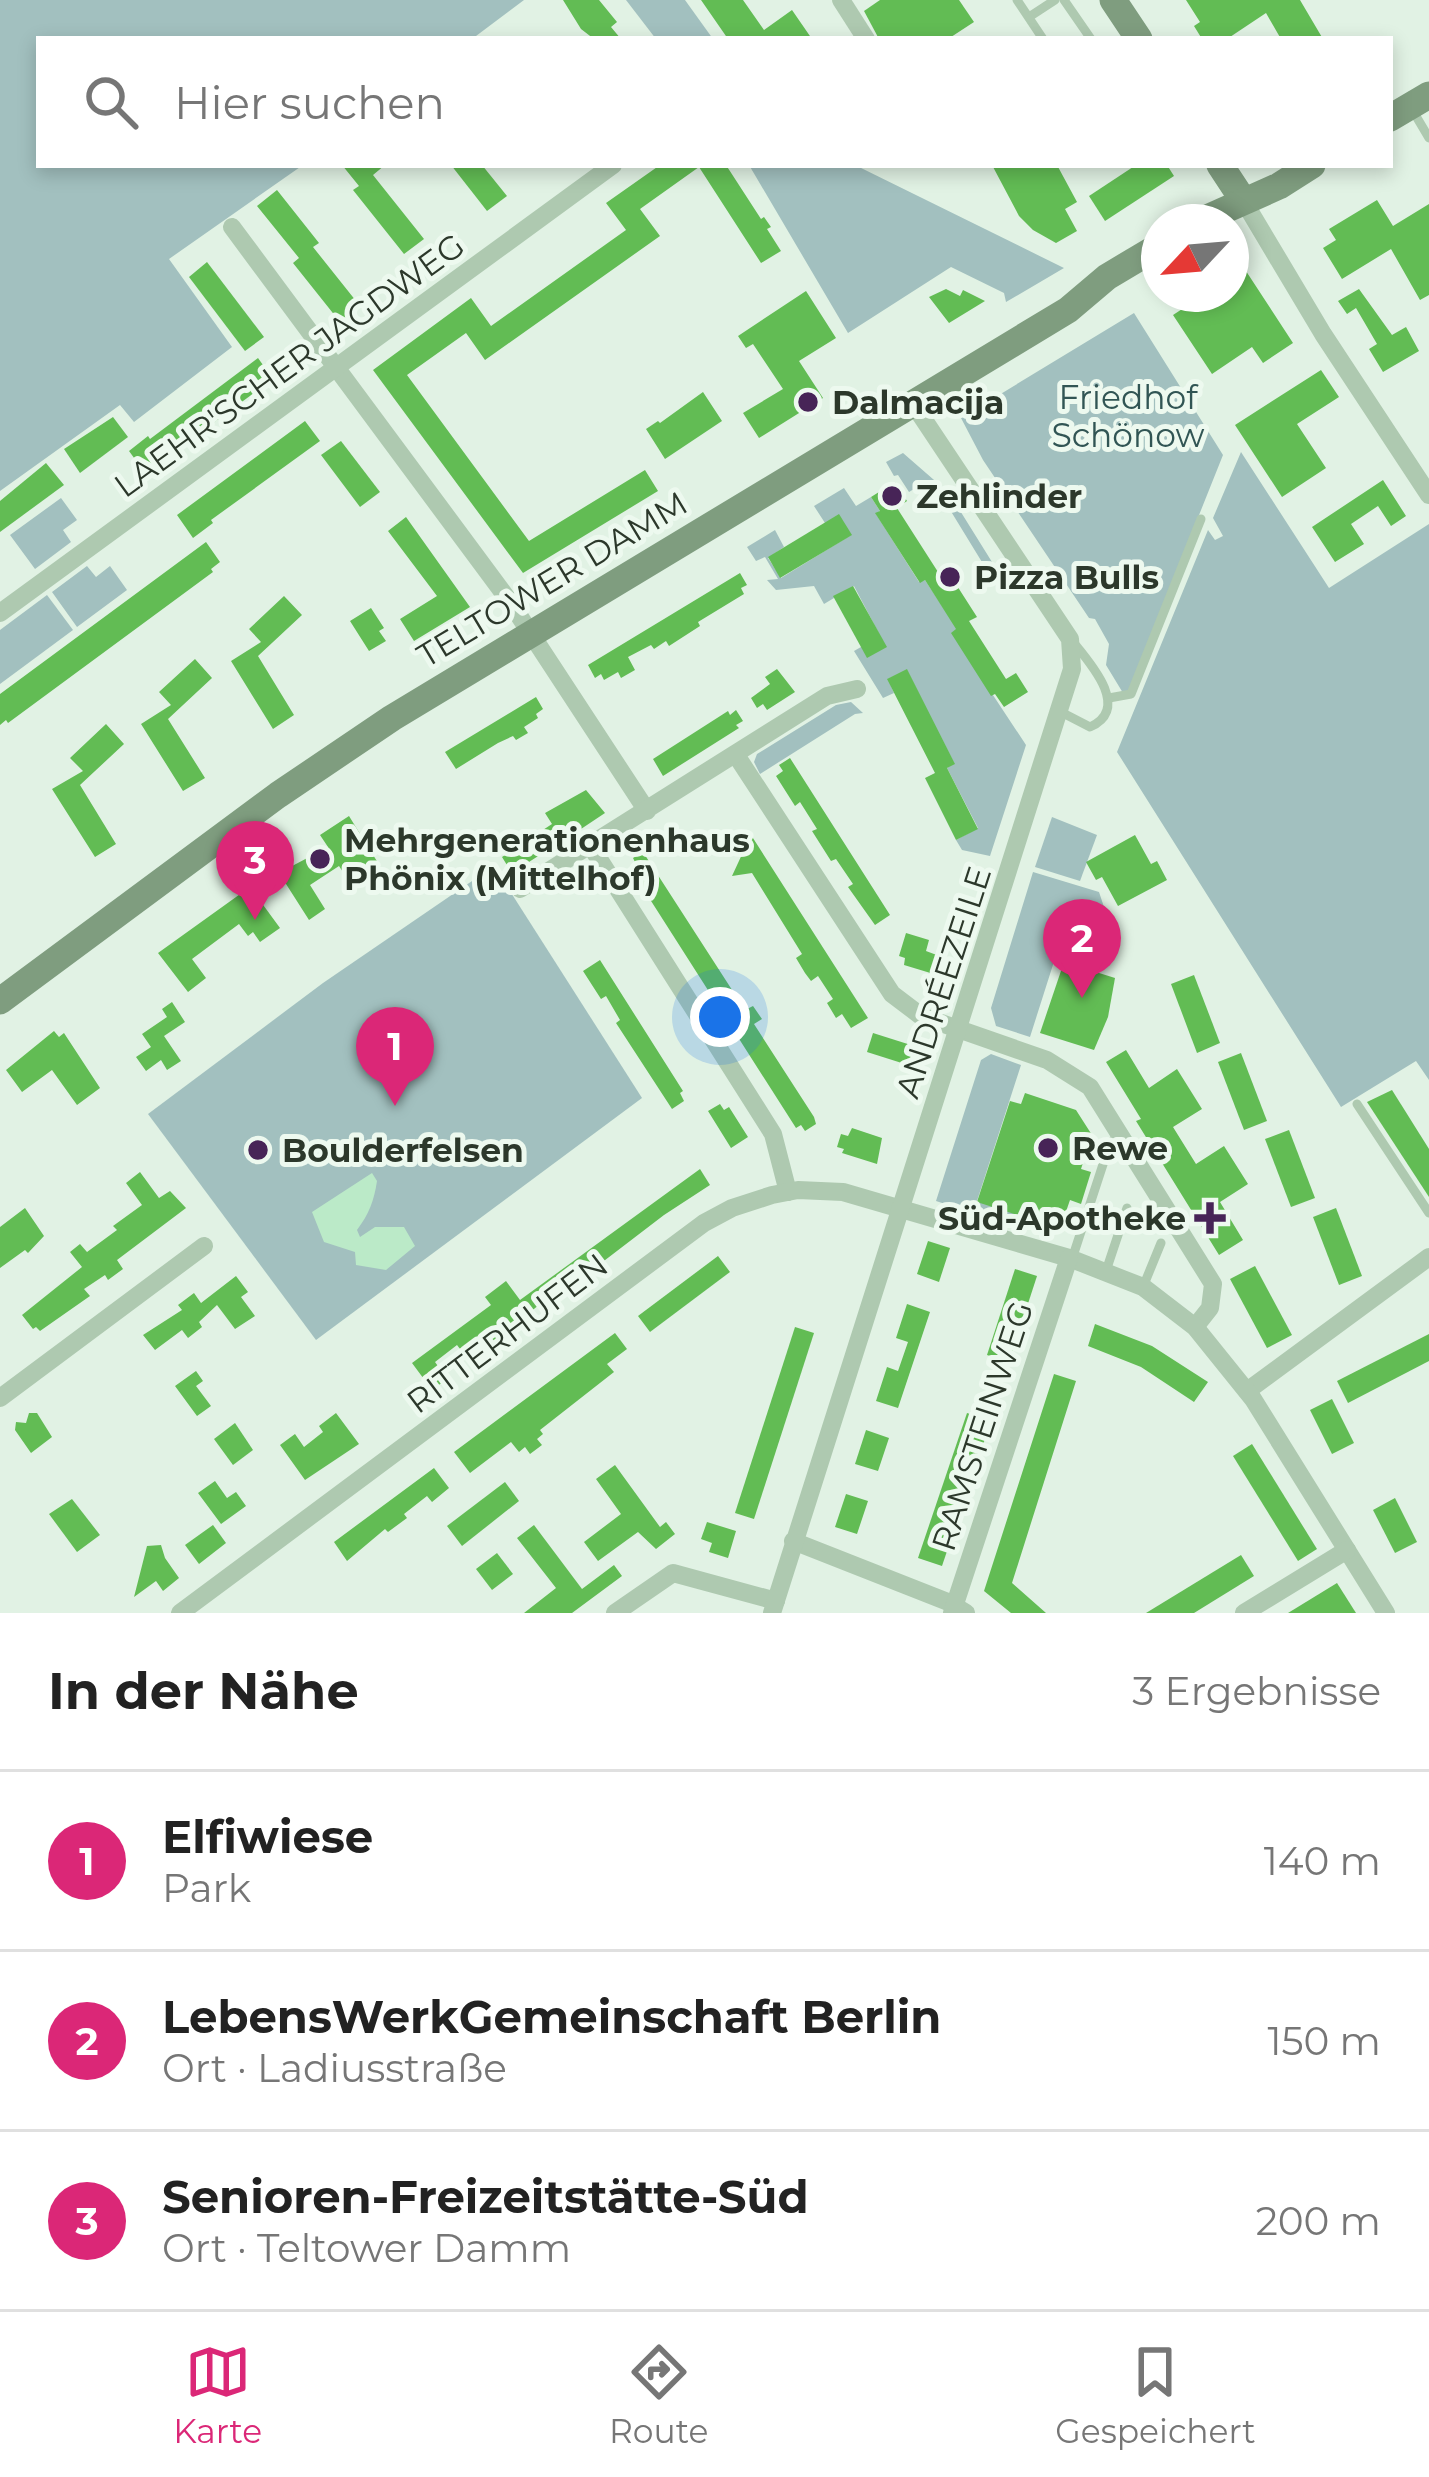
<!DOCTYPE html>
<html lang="de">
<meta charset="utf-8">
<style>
:root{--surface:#fff;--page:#f6f6f6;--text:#222;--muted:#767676;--line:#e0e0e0;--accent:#db2777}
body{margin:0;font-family:Montserrat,sans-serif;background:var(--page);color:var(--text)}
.compass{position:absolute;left:1141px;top:204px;width:108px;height:108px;border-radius:50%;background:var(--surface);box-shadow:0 6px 18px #0003;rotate:244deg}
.you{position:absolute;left:720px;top:1017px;width:42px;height:42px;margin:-30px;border:9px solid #fff;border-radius:50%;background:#1a73e8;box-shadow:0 0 0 18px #1a73e833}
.badge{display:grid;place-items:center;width:78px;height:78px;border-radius:50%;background:var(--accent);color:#fff;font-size:39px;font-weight:700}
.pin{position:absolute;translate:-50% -99px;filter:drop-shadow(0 3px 6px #0008)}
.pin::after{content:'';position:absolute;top:63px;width:42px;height:36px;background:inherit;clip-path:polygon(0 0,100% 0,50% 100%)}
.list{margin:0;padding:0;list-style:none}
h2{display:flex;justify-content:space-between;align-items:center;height:156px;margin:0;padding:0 48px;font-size:51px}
h2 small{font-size:39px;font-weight:400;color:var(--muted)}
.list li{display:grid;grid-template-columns:78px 1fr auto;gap:36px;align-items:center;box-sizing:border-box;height:180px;padding:0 48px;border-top:3px solid var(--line)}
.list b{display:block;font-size:45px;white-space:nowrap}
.list p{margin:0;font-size:39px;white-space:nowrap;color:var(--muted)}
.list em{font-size:39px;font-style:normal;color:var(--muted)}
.icon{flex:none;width:66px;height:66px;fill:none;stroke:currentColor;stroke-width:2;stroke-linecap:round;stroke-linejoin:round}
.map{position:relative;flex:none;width:1429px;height:1613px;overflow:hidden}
.search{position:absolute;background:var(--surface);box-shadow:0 6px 18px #0003;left:36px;right:36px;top:36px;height:132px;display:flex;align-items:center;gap:30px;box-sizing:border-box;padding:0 42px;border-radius:0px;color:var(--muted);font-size:45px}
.sheet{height:696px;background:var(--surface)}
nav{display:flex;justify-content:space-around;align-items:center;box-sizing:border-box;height:168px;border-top:3px solid var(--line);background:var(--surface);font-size:33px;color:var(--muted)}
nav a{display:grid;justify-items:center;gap:6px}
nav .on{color:var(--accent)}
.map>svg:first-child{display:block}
.green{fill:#a2c0bf}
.sand{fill:#bbeac8}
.building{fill:#62bc54}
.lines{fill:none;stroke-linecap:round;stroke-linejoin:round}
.service{stroke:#aec9b0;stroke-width:9}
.minor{stroke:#aec9b0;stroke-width:18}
.secondary{stroke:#7f9d7f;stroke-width:27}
.poi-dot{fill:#472457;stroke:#edf9ef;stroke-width:4.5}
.labels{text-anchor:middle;stroke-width:10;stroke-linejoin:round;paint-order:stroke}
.street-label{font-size:33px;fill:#2c382b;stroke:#edf9ef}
.park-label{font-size:33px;fill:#315554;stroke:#edf9ef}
.poi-label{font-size:33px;font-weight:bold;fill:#2c382b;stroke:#edf9ef;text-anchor:start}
</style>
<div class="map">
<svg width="1429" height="1613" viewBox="0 0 1429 1613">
<rect width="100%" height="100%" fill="#e1f2e4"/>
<!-- green -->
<g class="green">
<polygon points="0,0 524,0 472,39 39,39 39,165 303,165 169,259 232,347 134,422 120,405 0,491"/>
<polygon points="626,0 685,0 713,39 656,39"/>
<polygon points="749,165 855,165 1064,268 1006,302 1004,293 951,267 848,333"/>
<polygon points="1134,313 1223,455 1128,693 1123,693 1106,665 1109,644 1095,619 1089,618 983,460 961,418"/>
<polygon points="1241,452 1329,588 1429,524 1429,1080 1416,1061 1341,1107 1117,752 1208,530 1215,540 1223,536 1213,518"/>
<polygon points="903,453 949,493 992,562 985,567 944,500 932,507 919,486 909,492 898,475 894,476 886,462"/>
<polygon points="844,488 856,506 871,497 880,511 876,514 919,582 925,580 957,629 952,633 1026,745 990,856 962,850 956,840 978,828 947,768 954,763 907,670 888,679 894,693 883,698 854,651 861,647 886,647 854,586 824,604 814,586 776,590 767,580 778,579 765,557 756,561 747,547 775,530 784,547 768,558 781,578 851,535 825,523 814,506"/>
<polygon points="61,498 77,520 63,530 71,542 35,569 10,535"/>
<polygon points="87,566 96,577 110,566 127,590 77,627 52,592"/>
<polygon points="47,595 73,630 0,684 0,630"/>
<polygon points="851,702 863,713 855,714 760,774 754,762 757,754 836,705"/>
<polygon points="1052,817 1097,835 1080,881 1035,867"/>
<polygon points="494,866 642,1098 316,1340 148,1114 323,983"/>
<polygon points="1033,872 1099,892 1105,910 1101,913 1072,905 1030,1037 996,1026 991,1008"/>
<polygon points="991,1054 1021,1065 977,1201 1025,1217 1021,1229 936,1201 981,1060"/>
</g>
<!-- sand -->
<path class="sand" d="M372 1173 377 1181C374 1201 369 1214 357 1230L360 1237 375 1227H404L415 1246 386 1270 356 1265 355 1252 324 1242 312 1212Z"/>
<!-- building -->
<g class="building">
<polygon points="563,0 599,0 617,22 611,27 621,39 594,39 581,29"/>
<polygon points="701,0 743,0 764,30 792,10 812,39 728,39"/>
<polygon points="880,0 959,0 974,22 948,39 879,39 864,11"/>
<polygon points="1186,0 1300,0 1323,39 1281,39 1266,13 1227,39 1202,39 1194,26 1200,22"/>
<polygon points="342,165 385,165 373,175 424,239 404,254 353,190 359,186"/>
<polygon points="451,165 482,165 507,196 487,211"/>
<polygon points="660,165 726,165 761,219 764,217 771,227 767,229 781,251 761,263 699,167 640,209 660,236 485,360 466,333 407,375 529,541 645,470 658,491 523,573 373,370 471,298 491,326 626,230 606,203"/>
<polygon points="992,165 1057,165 1077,202 1065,209 1077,231 1056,243 1033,230 1019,216"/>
<polygon points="1136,165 1167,165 1174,176 1105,221 1089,196"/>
<polygon points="277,190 319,243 313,247 360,306 340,322 293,263 299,258 257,206"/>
<polygon points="1377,200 1393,226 1429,204 1429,295 1420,300 1391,249 1342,279 1323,248 1336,240 1329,229"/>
<polygon points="207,262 264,337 245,351 189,277"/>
<polygon points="1244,268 1293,343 1263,363 1252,347 1212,374 1173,315 1205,294 1231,294 1231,277"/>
<polygon points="946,289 960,296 963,290 985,301 949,323 929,297"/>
<polygon points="1359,289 1392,335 1406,327 1419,351 1383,372 1369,349 1377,344 1356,308 1347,314 1338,301"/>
<polygon points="806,291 836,338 799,361 823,398 759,438 743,413 783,389 753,344 746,348 738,336"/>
<polygon points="258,358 273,379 145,473 129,451 148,436 150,439"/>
<polygon points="1321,370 1339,397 1297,424 1326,468 1282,497 1235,425"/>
<polygon points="703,392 722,421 665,459 646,429 658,421 660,423"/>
<polygon points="113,417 128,437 80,473 64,449"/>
<polygon points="305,421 320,441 211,520 213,523 193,538 177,515"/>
<polygon points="341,441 380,492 360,507 321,455"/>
<polygon points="46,463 64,485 0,532 0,501"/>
<polygon points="1383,480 1406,516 1391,526 1378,506 1351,524 1364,544 1335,562 1312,527"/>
<polygon points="895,482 907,501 897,508 938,572 945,567 977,617 969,621 1006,679 1016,673 1028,692 1004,707 995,694 991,696 951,633 956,629 925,580 920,583 875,513 880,511 871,497"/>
<polygon points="839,514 852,535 780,578 768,557"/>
<polygon points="406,517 470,607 414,641 400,619 437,596 388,531"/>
<polygon points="206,542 220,562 211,569 213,572 8,723 6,720 0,725 0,694"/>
<polygon points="740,573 747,585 741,588 744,594 698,622 700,626 669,646 666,641 654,649 651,645 628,657 635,670 621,678 618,672 604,680 601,674 595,678 588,665"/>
<polygon points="853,586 887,647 867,658 833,596"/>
<polygon points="284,596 302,615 258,656 294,715 273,729 231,661 261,642 249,629"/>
<polygon points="371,608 384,628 379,631 386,641 369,651 350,621"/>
<polygon points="195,659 212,678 168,719 205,778 183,791 141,724 171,705 159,692"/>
<polygon points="777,669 795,692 767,710 763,704 757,708 751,698 770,684 765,677"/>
<polygon points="907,669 955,764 947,768 978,829 956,840 925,778 935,773 887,679"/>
<polygon points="536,697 543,709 536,714 538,718 524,727 528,733 516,740 513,736 498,743 456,769 445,752"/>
<polygon points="736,710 743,721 736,725 739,728 663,776 653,759 728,711 730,715"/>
<polygon points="106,724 124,744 80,785 116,844 95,857 52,789 83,771 70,758"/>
<polygon points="790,758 890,915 875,925 848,887 853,884 836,859 831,861 812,831 817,829 800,802 795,806 776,776 783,771 779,765"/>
<polygon points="586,790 605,813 572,835 569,831 549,844 551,847 546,851 518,869 516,866 510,870 502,857 552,824 545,813"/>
<polygon points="349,816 383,871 354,889 339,866 310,885 325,909 309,920 279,873 328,847 320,835"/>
<polygon points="751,835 868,1018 851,1028 842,1014 836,1018 827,1003 833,999 818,976 811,981 805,973 796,958 802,954 752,873 732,876"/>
<polygon points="1135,835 1151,864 1157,861 1167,880 1118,906 1102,877 1096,880 1086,862"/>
<polygon points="643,852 745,1010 753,1006 762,1019 754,1024 814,1117 816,1124 805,1131 801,1125 796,1128 630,868 636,864 633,858"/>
<polygon points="250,887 280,928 260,942 253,932 248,936 239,924 192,959 206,978 188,992 158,953"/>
<polygon points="906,933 929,940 926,951 942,957 937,975 904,965 905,958 899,956"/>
<polygon points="600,960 683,1091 680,1093 684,1101 672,1109 616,1023 620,1020 606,996 601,999 583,971"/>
<polygon points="1064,962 1115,978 1108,1017 1094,1050 1040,1033"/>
<polygon points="1194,975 1220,1043 1197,1053 1171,984"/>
<polygon points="172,1002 185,1022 164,1036 181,1061 167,1070 161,1060 146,1071 136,1057 151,1047 142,1034 167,1017 162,1009"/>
<polygon points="54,1031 59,1037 64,1033 100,1088 77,1105 52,1070 22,1092 6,1070"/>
<polygon points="873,1033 914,1046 908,1065 867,1052"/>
<polygon points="1126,1050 1149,1088 1177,1069 1202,1109 1173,1127 1196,1164 1224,1146 1248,1184 1220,1202 1243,1240 1219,1255 1136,1121 1141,1119 1106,1062"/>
<polygon points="1241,1053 1267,1121 1244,1130 1218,1062"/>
<polygon points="1392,1090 1429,1149 1429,1197 1367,1102"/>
<polygon points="1025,1093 1076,1110 1092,1135 1081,1169 1091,1172 1081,1204 1070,1200 1060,1229 977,1202 1010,1101 1021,1104"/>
<polygon points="720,1104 724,1110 729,1107 748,1137 731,1148 708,1111"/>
<polygon points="852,1128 882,1138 877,1164 842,1153 844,1149 837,1147 841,1134 848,1136"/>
<polygon points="1289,1130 1315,1198 1291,1207 1265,1139"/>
<polygon points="700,1169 710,1185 664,1215 549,1303 546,1299 470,1362 457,1345 435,1362 447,1379 432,1390 412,1363 491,1305 485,1297 506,1281 520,1300"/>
<polygon points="140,1172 159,1198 170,1191 186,1208 117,1260 123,1269 108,1280 105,1275 84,1289 90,1296 40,1331 36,1327 33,1329 22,1315 82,1267 70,1252 80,1244 87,1252 117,1230 113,1226 142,1205 126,1183"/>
<polygon points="25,1208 44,1236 28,1253 25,1250 0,1268 0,1227"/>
<polygon points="1336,1208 1362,1276 1339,1285 1313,1217"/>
<polygon points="928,1241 950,1248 939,1282 917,1274"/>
<polygon points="718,1256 730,1272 650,1332 638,1316"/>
<polygon points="1255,1266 1292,1335 1267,1348 1230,1279"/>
<polygon points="1015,1269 1037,1276 1009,1362 987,1355"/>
<polygon points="236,1276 248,1292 241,1297 255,1316 235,1329 217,1305 199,1322 202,1327 188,1338 182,1330 155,1350 143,1335 182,1310 178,1305 194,1293 201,1303"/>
<polygon points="907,1304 930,1312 898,1408 876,1401 887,1367 898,1371 908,1342 896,1338"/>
<polygon points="1095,1324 1152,1346 1208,1382 1194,1402 1141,1367 1088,1346"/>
<polygon points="795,1327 814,1333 754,1519 735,1513"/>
<polygon points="615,1333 627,1349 607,1364 614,1372 540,1430 543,1434 537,1439 542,1445 530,1454 525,1447 519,1452 511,1442 470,1473 454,1452"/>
<polygon points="1429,1334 1429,1361 1348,1403 1337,1381"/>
<polygon points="196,1371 203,1381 196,1386 211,1406 197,1416 175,1386"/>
<polygon points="1054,1374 1076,1381 1012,1583 1046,1613 1011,1613 984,1591"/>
<polygon points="1332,1399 1354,1443 1332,1454 1310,1410"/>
<polygon points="29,1413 37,1413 52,1437 31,1453 15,1430 16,1422 26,1423"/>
<polygon points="336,1413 359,1444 305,1480 280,1445 295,1434 304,1447 323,1432 319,1426"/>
<polygon points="967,1413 991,1421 942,1566 918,1558"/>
<polygon points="235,1423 253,1450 233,1465 214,1439"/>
<polygon points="866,1430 889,1438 878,1471 855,1464"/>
<polygon points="1252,1444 1317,1549 1298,1561 1233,1456"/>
<polygon points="615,1465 660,1527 666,1522 675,1534 656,1549 638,1532 598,1561 584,1542 621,1514 596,1479"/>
<polygon points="434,1468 449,1488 432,1502 427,1496 404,1514 407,1518 388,1532 385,1529 347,1561 334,1542"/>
<polygon points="215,1481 227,1498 236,1492 246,1506 221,1524 198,1493"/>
<polygon points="505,1482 519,1501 462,1546 447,1526"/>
<polygon points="846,1494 868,1501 857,1534 835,1527"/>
<polygon points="1395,1498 1417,1542 1395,1553 1373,1510"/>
<polygon points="72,1499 100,1535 77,1552 49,1514"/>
<polygon points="707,1522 736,1531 728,1558 709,1552 712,1543 701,1539"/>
<polygon points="213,1525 226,1543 199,1564 185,1545"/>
<polygon points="534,1525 582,1589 614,1565 622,1576 572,1613 524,1613 556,1588 517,1538"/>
<polygon points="161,1545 165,1558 179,1578 163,1591 156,1581 134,1597 147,1546"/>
<polygon points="497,1553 513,1574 492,1590 476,1569"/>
<polygon points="1241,1555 1254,1576 1194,1613 1146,1613"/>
<polygon points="1337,1583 1356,1613 1288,1613"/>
</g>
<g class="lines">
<!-- service -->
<g class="service">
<polyline points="1017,0 1043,39"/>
<polyline points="1064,0 1091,39"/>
<polyline points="1029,17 1055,0"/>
<polyline points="1413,111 1429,138"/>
<polyline points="1109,698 1131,694 1201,519"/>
<path d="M1059 711 1090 727C1130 709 1093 666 1074 643"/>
<polyline points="1357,1104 1429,1213"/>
<polyline points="1072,1259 1110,1143 1120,1134"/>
<polyline points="1106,1271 1127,1208"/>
<polyline points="1143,1287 1161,1243"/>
</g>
<!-- minor -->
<g class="minor">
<polyline points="841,0 866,39"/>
<polyline points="1243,200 1323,334 1429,495"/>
<polyline points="232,227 510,602 647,811"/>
<polyline points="0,613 613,165"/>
<polyline points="736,755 892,994 921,1016 1047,1060 1090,1087 1213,1284 1210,1308 1195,1327"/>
<polyline points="592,848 773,1134 788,1192"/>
<polyline points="520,889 827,696 857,689"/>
<polyline points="1247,1391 1429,1257"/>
<polyline points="0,1398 204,1246"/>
<polyline points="793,1541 948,1602 966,1613"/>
<polyline points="180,1613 704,1223 732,1208 772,1195 798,1190 843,1192 1069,1258 1143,1287 1195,1327 1253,1399 1386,1613"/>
<polyline points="615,1613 673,1573 776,1601"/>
<polyline points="772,1613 1072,669 1070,639 912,402"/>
<polyline points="952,1613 1069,1258"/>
<polyline points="1244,1613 1347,1550"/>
</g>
<!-- secondary -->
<g class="secondary">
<polyline points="1113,0 1139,39"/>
<polyline points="1390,118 1429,95"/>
<polyline points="1220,165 1243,200"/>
<polyline points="1198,222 1279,186 1312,165"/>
<polyline points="0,1001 278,795 392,718 1068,310 1107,277 1159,246"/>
</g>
</g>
<!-- markers -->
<g class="poi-dot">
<circle cx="808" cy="402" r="12"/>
<circle cx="892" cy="496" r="12"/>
<circle cx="950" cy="577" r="12"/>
<circle cx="320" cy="859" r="12"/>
<circle cx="1048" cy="1148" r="12"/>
<circle cx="258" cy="1150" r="12"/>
<path d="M1204 1200h12v12h12v12h-12v12h-12v-12h-12v-12h12z"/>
</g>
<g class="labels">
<!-- street labels -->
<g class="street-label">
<text transform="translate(289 365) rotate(-36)" y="12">LAEHR'SCHER JAGDWEG</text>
<text transform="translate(552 579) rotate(-31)" y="12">TELTOWER DAMM</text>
<text transform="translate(943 982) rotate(-72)" y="12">ANDRÉEZEILE</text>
<text transform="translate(507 1333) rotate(-37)" y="12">RITTERHUFEN</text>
<text transform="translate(982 1426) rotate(-72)" y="12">RAMSTEINWEG</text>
</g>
<!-- park labels -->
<g class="park-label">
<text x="1128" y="409">Friedhof<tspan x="1128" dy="38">Schönow</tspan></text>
</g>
<!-- poi labels -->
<g class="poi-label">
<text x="832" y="414">Dalmacija</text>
<text x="916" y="508">Zehlinder</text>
<text x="974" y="589">Pizza Bulls</text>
<text x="344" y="852">Mehrgenerationenhaus<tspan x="344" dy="38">Phönix (Mittelhof)</tspan></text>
<text x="1072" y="1160">Rewe</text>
<text x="282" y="1162">Boulderfelsen</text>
<text x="1186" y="1230" text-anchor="end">Süd-Apotheke</text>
</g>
</g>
</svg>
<svg class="compass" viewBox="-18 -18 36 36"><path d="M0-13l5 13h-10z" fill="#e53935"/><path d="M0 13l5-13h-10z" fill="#767676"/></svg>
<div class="you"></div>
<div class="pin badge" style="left:395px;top:1106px">1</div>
<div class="pin badge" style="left:1082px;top:998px">2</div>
<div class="pin badge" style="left:255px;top:920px">3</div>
<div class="search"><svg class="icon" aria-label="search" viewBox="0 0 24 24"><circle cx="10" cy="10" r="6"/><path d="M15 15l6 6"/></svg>Hier suchen</div>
</div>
<section class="sheet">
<h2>In der Nähe<small>3 Ergebnisse</small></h2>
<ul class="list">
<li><span class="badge">1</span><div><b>Elfiwiese</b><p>Park</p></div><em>140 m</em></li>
<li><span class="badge">2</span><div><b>LebensWerkGemeinschaft Berlin</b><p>Ort · Ladiusstraße</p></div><em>150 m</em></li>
<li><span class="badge">3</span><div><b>Senioren-Freizeitstätte-Süd</b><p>Ort · Teltower Damm</p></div><em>200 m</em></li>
</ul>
</section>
<nav>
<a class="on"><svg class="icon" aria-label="map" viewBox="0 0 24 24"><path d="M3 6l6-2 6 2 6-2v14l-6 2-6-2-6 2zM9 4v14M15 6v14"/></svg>Karte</a>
<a><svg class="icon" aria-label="directions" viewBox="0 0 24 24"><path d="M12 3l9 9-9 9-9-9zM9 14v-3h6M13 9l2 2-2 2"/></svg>Route</a>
<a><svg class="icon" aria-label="saved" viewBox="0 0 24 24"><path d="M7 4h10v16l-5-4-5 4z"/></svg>Gespeichert</a>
</nav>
